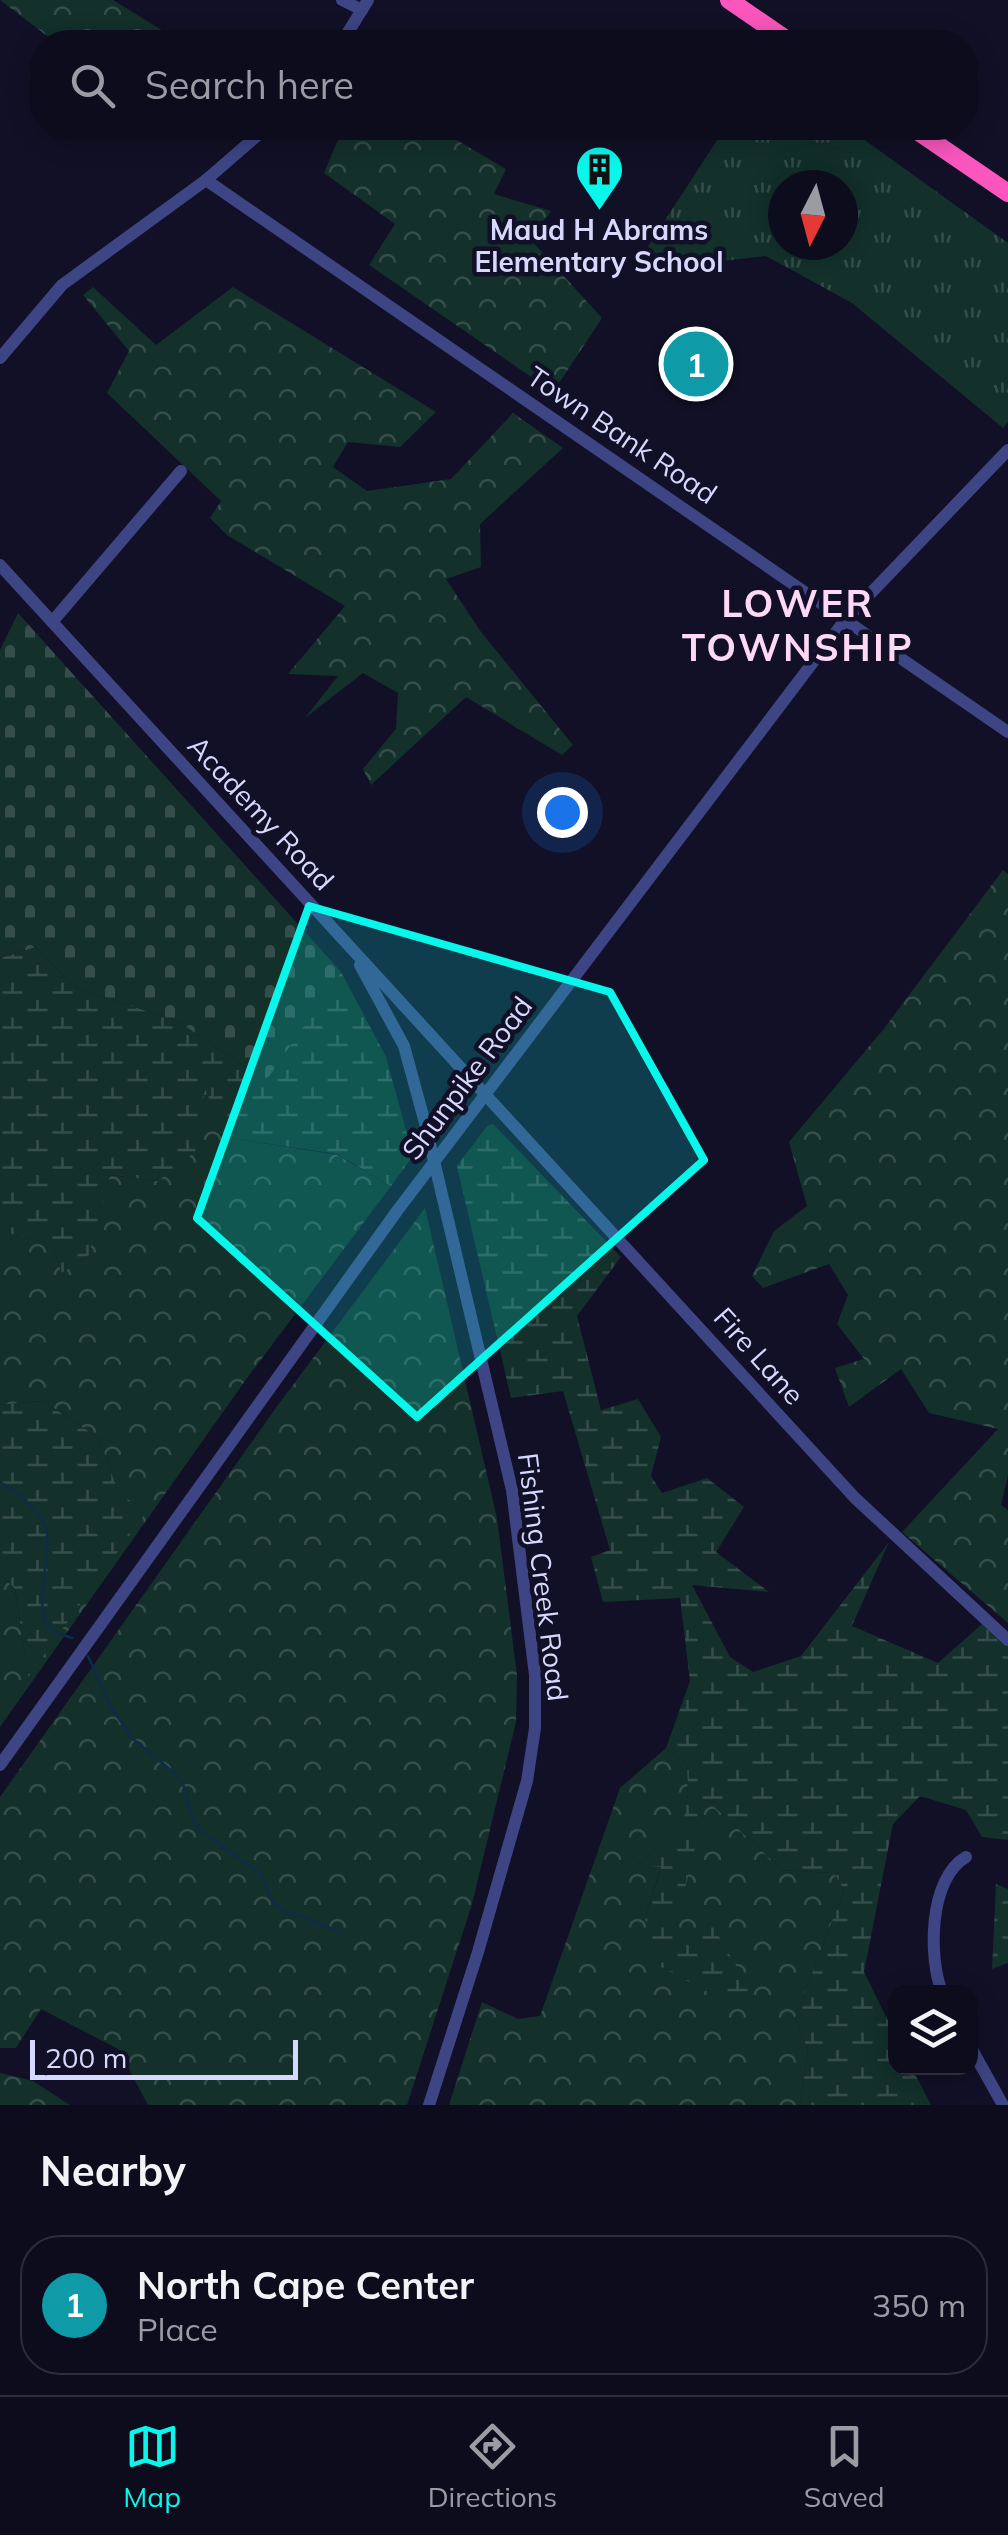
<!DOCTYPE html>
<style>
:root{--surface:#0d0c1c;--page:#1b1a29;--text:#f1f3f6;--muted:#9a9ba3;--line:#2d2c3b;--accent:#09f7eb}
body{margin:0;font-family:Mulish,sans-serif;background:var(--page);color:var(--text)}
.controls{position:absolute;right:30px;bottom:30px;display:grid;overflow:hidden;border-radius:20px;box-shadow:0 5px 25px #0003}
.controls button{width:90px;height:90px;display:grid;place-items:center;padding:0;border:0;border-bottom:2px solid var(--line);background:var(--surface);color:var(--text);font:50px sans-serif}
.compass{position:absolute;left:768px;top:170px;width:90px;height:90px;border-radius:50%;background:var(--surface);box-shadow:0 5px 25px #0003;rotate:186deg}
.scale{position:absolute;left:30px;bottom:25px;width:268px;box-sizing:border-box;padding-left:10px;border:5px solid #d7d8fe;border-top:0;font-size:28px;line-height:35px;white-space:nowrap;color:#d7d8fe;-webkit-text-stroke:8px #111026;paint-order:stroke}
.you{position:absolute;left:562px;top:812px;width:35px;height:35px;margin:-25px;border:8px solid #fff;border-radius:50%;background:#1a73e8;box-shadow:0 0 0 15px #1a73e833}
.badge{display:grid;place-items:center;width:65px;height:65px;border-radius:50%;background:var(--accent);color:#fff;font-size:32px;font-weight:700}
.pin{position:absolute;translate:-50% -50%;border:5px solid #fff;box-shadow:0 2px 10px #0006}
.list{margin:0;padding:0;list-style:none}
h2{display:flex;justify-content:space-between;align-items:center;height:130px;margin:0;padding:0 40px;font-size:42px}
h2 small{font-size:32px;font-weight:400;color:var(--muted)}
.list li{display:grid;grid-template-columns:65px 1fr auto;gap:30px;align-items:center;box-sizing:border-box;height:140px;margin:0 20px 20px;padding:0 20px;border:2px solid var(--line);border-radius:40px}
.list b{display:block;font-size:38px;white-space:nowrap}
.list p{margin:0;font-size:32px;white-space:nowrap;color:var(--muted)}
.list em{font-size:32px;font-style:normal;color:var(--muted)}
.icon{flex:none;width:55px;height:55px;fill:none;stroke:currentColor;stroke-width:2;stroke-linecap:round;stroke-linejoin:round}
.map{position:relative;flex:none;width:1008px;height:2105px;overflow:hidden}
.search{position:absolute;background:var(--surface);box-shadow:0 5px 25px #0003;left:30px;right:30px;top:30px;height:110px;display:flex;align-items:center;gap:25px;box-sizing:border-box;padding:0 35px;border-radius:40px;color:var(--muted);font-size:38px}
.sheet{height:290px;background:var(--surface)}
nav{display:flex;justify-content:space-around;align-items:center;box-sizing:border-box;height:140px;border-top:2px solid var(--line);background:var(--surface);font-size:28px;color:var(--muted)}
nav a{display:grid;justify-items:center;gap:5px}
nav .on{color:var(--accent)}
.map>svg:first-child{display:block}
.grass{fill:url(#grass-tufts);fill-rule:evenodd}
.forest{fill:url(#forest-crowns)}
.wetland{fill:url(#wetland-marsh)}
.cemetery{fill:url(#cemetery-stones)}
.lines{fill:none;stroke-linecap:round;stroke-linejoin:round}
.stream{stroke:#0e2c47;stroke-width:2.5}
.minor{stroke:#3d4584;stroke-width:12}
.highway{stroke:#fa56bd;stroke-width:18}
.marked{fill:#09f7eb;fill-opacity:0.2;stroke:#09f7eb;stroke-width:8;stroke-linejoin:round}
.labels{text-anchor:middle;stroke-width:9;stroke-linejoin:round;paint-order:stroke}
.poi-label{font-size:28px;font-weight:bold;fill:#d7d8fe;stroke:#111026}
.street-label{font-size:28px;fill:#d7d8fe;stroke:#111026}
.district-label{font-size:38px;font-weight:bold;letter-spacing:2.5px;fill:#fed9f6;stroke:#111026}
</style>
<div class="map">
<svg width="1008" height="2105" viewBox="0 0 1008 2105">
<defs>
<pattern id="grass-tufts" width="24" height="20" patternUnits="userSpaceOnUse" patternTransform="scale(2.5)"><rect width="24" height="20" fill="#13302b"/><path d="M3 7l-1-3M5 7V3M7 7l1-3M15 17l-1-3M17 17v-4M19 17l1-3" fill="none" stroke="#354d4b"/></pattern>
<pattern id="forest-crowns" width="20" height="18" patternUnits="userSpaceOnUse" patternTransform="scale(2.5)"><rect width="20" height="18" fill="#13302b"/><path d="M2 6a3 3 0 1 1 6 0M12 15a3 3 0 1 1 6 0" fill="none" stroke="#354d4b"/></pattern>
<pattern id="wetland-marsh" width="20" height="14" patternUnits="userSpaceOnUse" patternTransform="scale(2.5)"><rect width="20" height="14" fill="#13302b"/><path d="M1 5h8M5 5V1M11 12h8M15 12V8" fill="none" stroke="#354d4b"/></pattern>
<pattern id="cemetery-stones" width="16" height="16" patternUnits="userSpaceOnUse" patternTransform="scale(2.5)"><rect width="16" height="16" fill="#13302b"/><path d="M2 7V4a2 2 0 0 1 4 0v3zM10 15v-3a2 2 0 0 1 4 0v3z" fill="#354d4b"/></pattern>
</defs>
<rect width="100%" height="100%" fill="#111026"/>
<!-- grass -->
<path class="grass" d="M725 128H848L1008 243V422L1003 428 852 303 766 256 632 271ZM783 185H843V245H783Z"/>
<!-- forest -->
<g class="forest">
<polygon points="0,0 113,0 181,42 55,42"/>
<polygon points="350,128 436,128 506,169 494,194 551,211 530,239 602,318 553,392 369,265 395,224 324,173 337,142"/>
<polygon points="93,287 156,345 233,287 436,412 400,447 348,442 333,467 367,491 451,479 513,413 563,448 480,524 481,567 446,579 481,632 573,745 562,755 466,697 371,785 363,769 396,729 398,693 363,673 305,718 338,676 288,674 345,606 227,535 210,518 221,501 107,393 129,351 83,295"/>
<polygon points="1003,870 1008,874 1008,1475 1001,1505 1008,1510 1008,1623 902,1532 998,1429 929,1413 901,1369 849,1407 835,1368 864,1359 837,1324 848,1295 829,1264 763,1288 752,1276 774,1231 807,1206 789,1142 882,1031"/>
<polygon points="205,1085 224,1137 337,1155 391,1186 245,1381 0,1727 0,1573 15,1589 28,1676 119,1494 99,1438 43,1401 0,1405 0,1231 51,1244 62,1273 88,1255 110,1175 158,1181"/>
<polygon points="425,1208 497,1518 517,1675 516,1722 472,1904 407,2105 148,2105 118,2049 41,2009 16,2048 0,2048 0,1797 278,1405"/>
<polygon points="666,1748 687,1763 688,1794 683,1828 638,1864 661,1866 645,1918 736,2007 711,1923 689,1940 676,1925 706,1799 783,1870 834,1873 844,1890 795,2018 808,2050 800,2105 449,2105 482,2002 518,2019 540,2016 620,1788"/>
<polygon points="0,2073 33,2081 70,2105 0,2105"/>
</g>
<!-- wetland -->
<g class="wetland">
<polygon points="36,947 73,986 179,1022 266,1081 341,972 386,1057 413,1156 391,1186 337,1154 224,1137 205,1088 195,1152 158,1181 110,1175 89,1255 62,1273 51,1244 0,1231 0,958"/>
<polygon points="493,1124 621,1257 577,1316 601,1410 638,1399 661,1437 651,1476 662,1493 707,1478 744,1507 716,1552 769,1592 692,1585 730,1657 753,1672 801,1656 889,1542 852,1626 938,1663 982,1624 1008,1643 1008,1840 982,1837 966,1810 920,1796 893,1824 864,1972 895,2035 896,2068 912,2068 931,2105 800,2105 808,2050 795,2018 844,1890 834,1873 783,1870 707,1800 676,1925 689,1939 711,1923 754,1996 736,2007 652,1962 645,1918 661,1867 637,1865 682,1828 688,1794 687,1763 666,1748 690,1681 680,1598 603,1602 591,1557 610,1550 563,1391 511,1398 457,1166 487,1126"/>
<polygon points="43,1401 99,1438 119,1494 147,1511 28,1677 15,1589 0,1573 0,1405"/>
<polygon points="996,1884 1008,1889 1008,1963 992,1969"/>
</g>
<!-- cemetery -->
<polygon class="cemetery" points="18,613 341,972 266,1081 179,1022 73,986 36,947 0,958 0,650"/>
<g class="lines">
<!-- stream -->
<g class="stream">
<path d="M0 1482C18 1492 43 1513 47 1534 51 1558 32 1610 50 1628 56 1634 64 1635 72 1638"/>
<path d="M88 1656 111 1707 132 1738 180 1778C189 1794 188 1813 198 1829L260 1873 273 1902 281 1909 341 1932"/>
</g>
<!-- minor -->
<g class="minor">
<polyline points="342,0 362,10"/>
<polyline points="342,42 368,0"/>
<polyline points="206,180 1008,732"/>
<polyline points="0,358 62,285 206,180 266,128"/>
<polyline points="0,565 855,1498 1008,1640"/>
<polyline points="52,622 181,471"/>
<polyline points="360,965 404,1046 425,1123 512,1490 535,1675 535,1728 527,1781 478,1952 429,2105"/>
<polyline points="0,1765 397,1211 845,620 1008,450"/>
<path d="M942 1992C928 1957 929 1878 966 1857"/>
<polyline points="970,2046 1003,2105"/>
</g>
<!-- highway -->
<g class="highway">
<polyline points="729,0 790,42"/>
<polyline points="913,128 1008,193"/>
</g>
</g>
<!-- marked area -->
<path class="marked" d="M309 906 610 992 704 1160 417 1417 197 1218Z"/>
<!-- icons -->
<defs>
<symbol id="building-pin" viewBox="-11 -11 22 30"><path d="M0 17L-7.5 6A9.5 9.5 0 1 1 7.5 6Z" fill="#09f7eb" stroke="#111026"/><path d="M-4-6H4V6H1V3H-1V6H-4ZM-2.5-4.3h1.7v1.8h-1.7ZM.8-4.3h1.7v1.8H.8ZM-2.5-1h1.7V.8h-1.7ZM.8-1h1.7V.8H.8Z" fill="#111"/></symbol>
</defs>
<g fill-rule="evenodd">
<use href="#building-pin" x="572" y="142" width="55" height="75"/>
</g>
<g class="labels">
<!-- poi labels -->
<g class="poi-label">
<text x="599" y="240">Maud H Abrams<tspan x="599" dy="32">Elementary School</tspan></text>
</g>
<!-- street labels -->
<g class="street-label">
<text transform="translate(622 435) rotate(34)" y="10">Town Bank Road</text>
<text transform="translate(261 813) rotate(47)" y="10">Academy Road</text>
<text transform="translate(467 1078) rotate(-53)" y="10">Shunpike Road</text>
<text transform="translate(759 1356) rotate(48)" y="10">Fire Lane</text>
<text transform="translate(543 1577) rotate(83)" y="10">Fishing Creek Road</text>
</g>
<!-- district labels -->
<g class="district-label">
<text x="798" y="617">LOWER<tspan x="798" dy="44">TOWNSHIP</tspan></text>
</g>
</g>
</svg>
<div class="controls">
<button><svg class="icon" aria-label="layers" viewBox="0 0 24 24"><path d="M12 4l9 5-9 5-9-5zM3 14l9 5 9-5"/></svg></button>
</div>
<svg class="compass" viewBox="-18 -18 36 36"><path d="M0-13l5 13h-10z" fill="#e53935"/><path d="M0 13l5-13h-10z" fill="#9a9ba3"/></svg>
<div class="scale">200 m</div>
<div class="you"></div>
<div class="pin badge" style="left:696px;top:364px;background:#0f9aa8">1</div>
<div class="search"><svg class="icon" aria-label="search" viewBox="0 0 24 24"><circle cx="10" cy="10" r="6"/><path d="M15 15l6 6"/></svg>Search here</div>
</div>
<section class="sheet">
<h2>Nearby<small></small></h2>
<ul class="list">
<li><span class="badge" style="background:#0f9aa8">1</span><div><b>North Cape Center</b><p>Place</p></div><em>350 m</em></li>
</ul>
</section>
<nav>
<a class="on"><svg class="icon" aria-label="map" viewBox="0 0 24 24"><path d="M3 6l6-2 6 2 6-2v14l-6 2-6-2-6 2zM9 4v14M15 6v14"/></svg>Map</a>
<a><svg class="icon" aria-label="directions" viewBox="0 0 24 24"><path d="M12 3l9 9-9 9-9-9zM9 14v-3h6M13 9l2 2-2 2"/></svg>Directions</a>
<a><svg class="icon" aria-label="saved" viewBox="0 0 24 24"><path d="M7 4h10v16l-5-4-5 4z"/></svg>Saved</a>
</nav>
